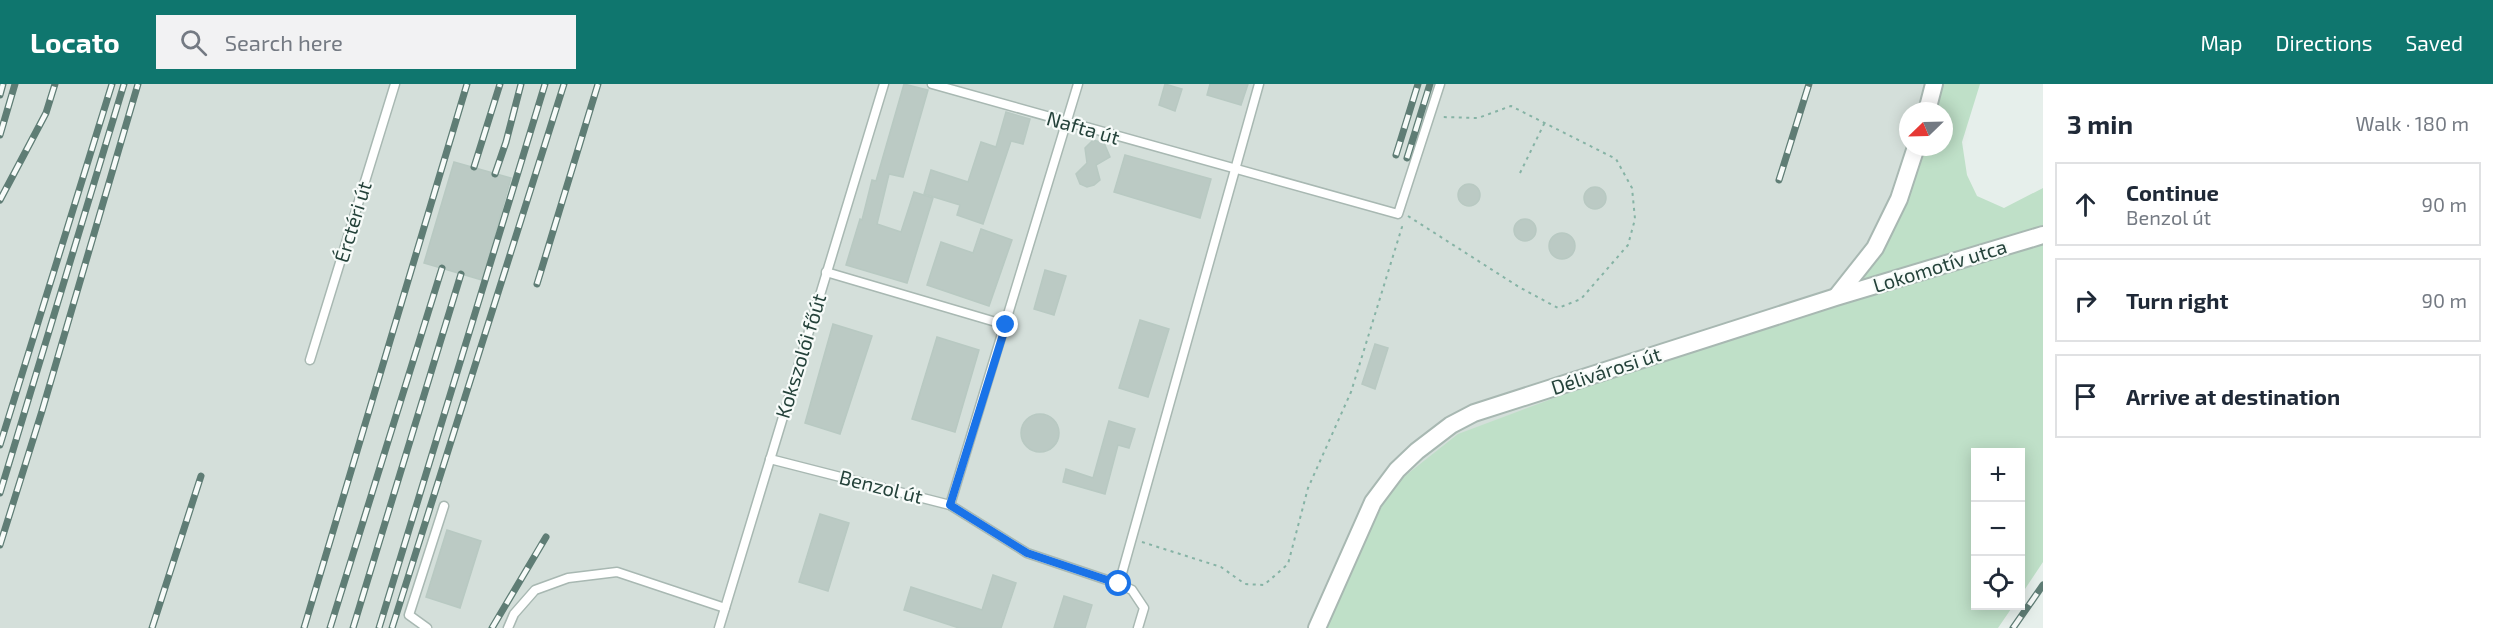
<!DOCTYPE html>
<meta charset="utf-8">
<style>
:root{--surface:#fff;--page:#f2f2f3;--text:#1f2937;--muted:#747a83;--line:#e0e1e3;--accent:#0f766e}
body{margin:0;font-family:"Exo 2",sans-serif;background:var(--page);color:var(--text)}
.controls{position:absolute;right:18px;bottom:18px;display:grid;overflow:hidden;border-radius:0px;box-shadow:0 3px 15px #0003}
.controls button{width:54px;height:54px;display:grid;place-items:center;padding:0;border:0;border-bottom:2px solid var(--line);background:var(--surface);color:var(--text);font:30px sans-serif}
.compass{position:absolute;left:1899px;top:18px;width:54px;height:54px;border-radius:50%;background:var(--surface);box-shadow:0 3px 15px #0003;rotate:247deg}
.stop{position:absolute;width:18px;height:18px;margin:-14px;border:4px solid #1a73e8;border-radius:50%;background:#fff}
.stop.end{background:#1a73e8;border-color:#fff;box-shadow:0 2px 6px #0008}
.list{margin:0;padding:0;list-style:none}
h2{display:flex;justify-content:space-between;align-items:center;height:78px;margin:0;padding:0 24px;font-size:26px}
h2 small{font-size:20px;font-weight:400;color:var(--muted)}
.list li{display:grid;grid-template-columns:39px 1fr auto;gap:18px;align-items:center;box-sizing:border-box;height:84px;margin:0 12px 12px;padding:0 12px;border:2px solid var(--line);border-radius:0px}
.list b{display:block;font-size:22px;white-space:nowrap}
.list p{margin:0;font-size:20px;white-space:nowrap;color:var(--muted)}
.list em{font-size:20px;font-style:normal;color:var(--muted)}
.icon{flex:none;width:33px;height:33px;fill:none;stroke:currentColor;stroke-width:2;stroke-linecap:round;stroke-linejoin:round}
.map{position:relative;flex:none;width:2043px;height:544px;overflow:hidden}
header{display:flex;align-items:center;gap:36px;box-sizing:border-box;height:84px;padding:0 30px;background:var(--accent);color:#fff}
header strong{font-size:28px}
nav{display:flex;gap:33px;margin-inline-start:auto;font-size:21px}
.search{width:420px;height:54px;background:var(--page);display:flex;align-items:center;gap:15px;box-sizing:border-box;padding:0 21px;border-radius:0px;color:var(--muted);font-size:22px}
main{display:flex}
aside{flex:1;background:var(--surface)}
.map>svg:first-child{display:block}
.built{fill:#d4dfda}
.green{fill:#bfe0c8}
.building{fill:#bbcac4;stroke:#b8c9c2;stroke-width:1.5}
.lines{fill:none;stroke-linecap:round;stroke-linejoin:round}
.lane-casing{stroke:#a8b8b2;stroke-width:11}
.street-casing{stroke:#a8b8b2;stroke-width:20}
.path{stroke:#86b3a5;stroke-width:2;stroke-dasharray:3 4.5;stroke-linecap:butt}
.lane{stroke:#fff;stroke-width:8}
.street{stroke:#fff;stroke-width:16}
.rail-casing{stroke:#5f7d75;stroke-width:7}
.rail{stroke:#f7fbf9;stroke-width:4.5;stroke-dasharray:14;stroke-linecap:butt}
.route{stroke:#1a73e8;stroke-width:8}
.labels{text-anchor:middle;stroke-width:4.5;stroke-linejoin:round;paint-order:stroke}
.street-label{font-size:20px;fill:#24423a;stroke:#f7fbf9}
</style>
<header>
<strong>Locato</strong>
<div class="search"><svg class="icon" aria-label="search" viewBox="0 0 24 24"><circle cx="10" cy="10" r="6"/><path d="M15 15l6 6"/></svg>Search here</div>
<nav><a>Map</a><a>Directions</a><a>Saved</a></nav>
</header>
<main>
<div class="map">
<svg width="2043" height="544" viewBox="0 0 2043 544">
<rect width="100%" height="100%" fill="#e6efeb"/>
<!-- built -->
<polygon class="built" points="0,0 1934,0 1927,27 1908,27 1904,110 1832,210 1391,403 1324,544 0,544"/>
<!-- green -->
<polygon class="green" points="1934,0 1980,0 1962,58 1967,91 1977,112 2004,124 2043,104 2043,478 2021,511 2020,368 1976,368 1976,522 2013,522 1998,544 1324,544 1391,403 1458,350 1832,210 1904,110 1917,63 1944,63 1944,27 1927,27"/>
<!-- building -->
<g class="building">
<polygon points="904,0 928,6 903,93 889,90 877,140 901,148 914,108 933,114 907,199 846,181 860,135 862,136 872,96 876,97"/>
<polygon points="1165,0 1182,5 1175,27 1159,21"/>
<polygon points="1210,0 1248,0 1241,21 1207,11"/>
<polygon points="1006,28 1030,35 1023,60 1011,57 983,140 957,131 960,121 924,110 931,86 968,98 981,58 996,63"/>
<polygon points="1093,56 1104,59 1110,73 1096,81 1100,96 1094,101 1087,103 1080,100 1076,90 1087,79 1085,64"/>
<polygon points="1125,71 1211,95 1200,134 1114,108"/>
<polygon points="454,78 511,94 482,196 424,179"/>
<circle cx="1469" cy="111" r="11"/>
<circle cx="1595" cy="114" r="11"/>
<circle cx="1525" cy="146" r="11"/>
<polygon points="981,145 1012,156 989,222 927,201 941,158 973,169"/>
<circle cx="1562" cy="162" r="13"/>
<polygon points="1045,186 1066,192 1054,231 1034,225"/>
<polygon points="1140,236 1169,245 1148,313 1119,304"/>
<polygon points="833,240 872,252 840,350 805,339"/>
<polygon points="937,253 979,266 955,348 912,335"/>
<polygon points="1375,260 1388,264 1375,305 1362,300"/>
<circle cx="1040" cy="349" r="19"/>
<polygon points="1109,337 1135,345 1129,364 1118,361 1105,410 1063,398 1066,385 1093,394"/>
<polygon points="820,430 849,439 828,507 799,498"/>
<polygon points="447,446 481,457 460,524 426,513"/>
<polygon points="993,491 1016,499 1001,544 959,544 904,526 911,503 982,526"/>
<polygon points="1064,512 1092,521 1085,544 1054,544"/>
</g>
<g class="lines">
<defs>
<g id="lane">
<polyline points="932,0 1398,130 1440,0"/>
<polyline points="826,188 1006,241"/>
<polyline points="310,276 395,0"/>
<polyline points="770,375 950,421 1027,469 1119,500 1132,506 1144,524 1138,544"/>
<polyline points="950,421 1078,0"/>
<polyline points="1119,500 1259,0"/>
<polyline points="427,544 409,531 444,422"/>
<polyline points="508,544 514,530 535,506 568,494 617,488 725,524"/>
<polyline points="719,544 884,0"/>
</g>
<g id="street">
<polyline points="1927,27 1934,0"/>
<polyline points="1837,212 1875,164 1899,115 1916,63"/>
<polyline points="1317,544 1373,418 1397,386 1417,367 1451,341 1474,329 1836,213 2043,151"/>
</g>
</defs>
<!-- lane casing -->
<use href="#lane" class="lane-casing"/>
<!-- street casing -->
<use href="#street" class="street-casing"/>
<!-- path -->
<g class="path">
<polyline points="1520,89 1545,38"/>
<polyline points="1408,132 1519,203 1558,224 1581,215 1628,161 1635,135 1632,104 1616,75 1511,22 1478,34 1441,33"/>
<polyline points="1142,458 1221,483 1245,500 1264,501 1288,480 1308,404 1351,308 1402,143 1401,139"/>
</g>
<!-- lane -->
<use href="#lane" class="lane"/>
<!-- street -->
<use href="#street" class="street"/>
<defs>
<g id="rail">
<polyline points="0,11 3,0"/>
<polyline points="0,51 15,0"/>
<polyline points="1396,71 1418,0"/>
<polyline points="1407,74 1430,0"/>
<polyline points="474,83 500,0"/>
<polyline points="495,90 506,58 521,0"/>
<polyline points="1779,96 1809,0"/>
<polyline points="0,116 46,29 55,0"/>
<polyline points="537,200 598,0"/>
<polyline points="0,361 112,0"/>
<polyline points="0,409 124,0"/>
<polyline points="0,461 42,327 138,0"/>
<polyline points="152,544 201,392"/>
<polyline points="304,544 467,0"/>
<polyline points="330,544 442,184"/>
<polyline points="353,544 461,190"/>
<polyline points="379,544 545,0"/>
<polyline points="392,544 564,0"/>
<polyline points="492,544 546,453"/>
<polyline points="2013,544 2043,501"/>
</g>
</defs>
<!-- rail casing -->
<use href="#rail" class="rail-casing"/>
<!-- rail -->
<use href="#rail" class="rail"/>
</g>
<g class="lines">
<!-- route -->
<polyline class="route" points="1006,241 950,421 1027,469 1119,500"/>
</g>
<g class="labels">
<!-- street labels -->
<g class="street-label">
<text transform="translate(1083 44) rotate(16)" y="7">Nafta út</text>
<text transform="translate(353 138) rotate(-73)" y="7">Érctéri út</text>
<text transform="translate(1940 182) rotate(-17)" y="7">Lokomotív utca</text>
<text transform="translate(801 272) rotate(-73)" y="7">Kokszolói főút</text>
<text transform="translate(1606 287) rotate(-18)" y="7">Délivárosi út</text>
<text transform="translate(881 403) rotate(14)" y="7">Benzol út</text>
</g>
</g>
</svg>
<div class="controls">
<button>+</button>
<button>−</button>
<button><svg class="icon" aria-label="locate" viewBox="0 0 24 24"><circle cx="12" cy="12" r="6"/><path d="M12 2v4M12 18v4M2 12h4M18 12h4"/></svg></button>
</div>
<svg class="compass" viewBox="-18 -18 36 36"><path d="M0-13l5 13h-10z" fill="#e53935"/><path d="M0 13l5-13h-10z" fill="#747a83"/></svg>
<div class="stop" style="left:1119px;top:500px"></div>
<div class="stop end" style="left:1006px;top:241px"></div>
</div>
<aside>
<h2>3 min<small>Walk · 180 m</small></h2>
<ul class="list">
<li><svg class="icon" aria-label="ahead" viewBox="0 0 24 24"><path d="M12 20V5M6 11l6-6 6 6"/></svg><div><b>Continue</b><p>Benzol út</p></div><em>90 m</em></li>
<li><svg class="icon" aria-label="right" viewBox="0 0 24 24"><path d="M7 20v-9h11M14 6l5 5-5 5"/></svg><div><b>Turn right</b></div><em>90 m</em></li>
<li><svg class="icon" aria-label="arrive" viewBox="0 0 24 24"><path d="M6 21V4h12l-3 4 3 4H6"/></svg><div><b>Arrive at destination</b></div></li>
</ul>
</aside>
</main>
